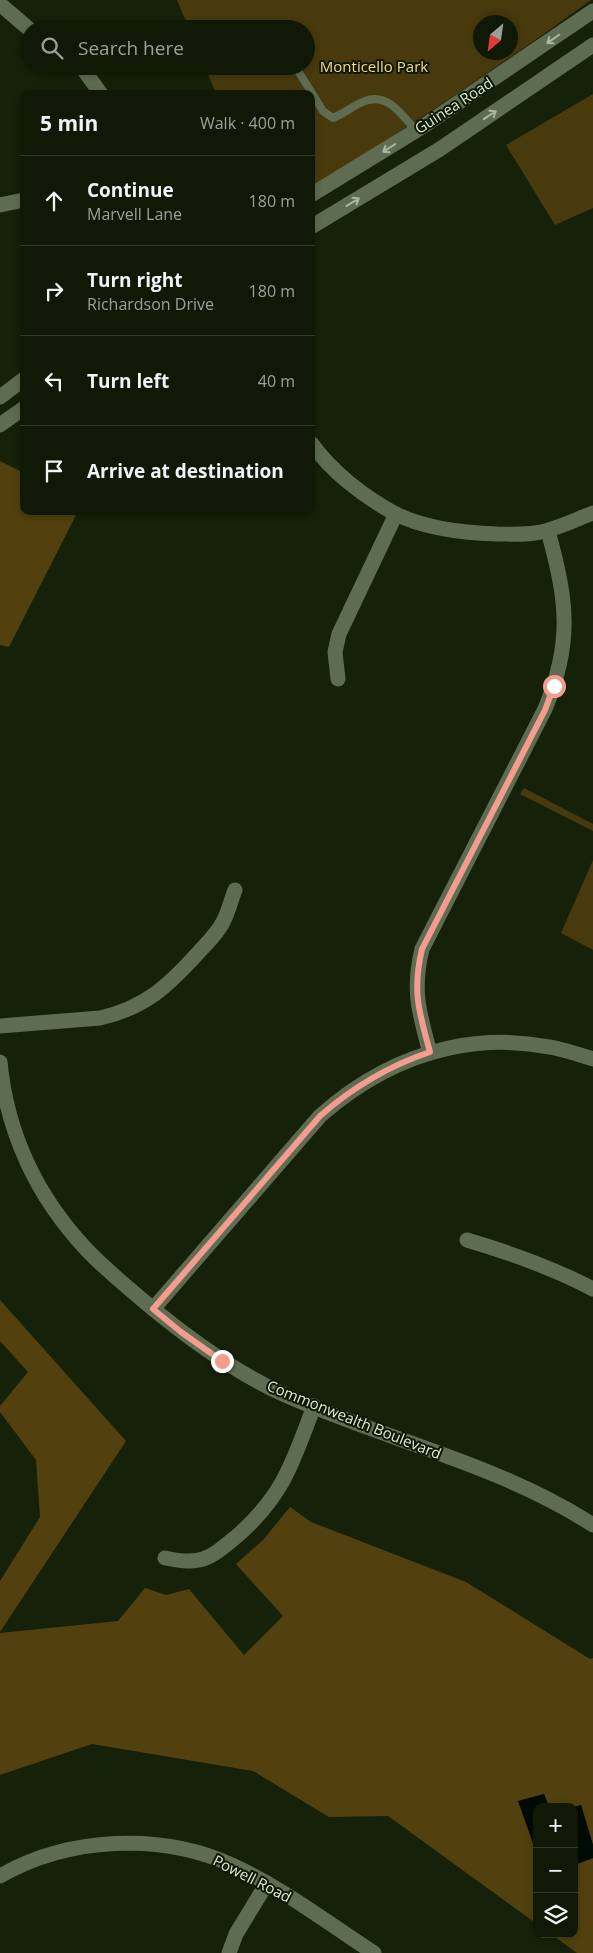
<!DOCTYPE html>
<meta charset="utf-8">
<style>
:root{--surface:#101906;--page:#1e2614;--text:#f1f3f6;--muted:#9ca09b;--line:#303828}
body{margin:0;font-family:"Open Sans",sans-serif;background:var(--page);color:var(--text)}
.controls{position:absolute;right:15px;bottom:15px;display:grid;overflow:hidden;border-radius:10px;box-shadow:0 2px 8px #0003}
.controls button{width:45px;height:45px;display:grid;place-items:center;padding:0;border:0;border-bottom:1px solid var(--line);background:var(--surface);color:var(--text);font:25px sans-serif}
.compass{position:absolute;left:473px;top:15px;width:45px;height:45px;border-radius:50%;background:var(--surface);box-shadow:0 2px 8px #0003;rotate:209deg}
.stop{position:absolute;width:15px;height:15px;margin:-11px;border:4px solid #f59c90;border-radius:50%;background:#fff}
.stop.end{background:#f59c90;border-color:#fff;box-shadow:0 1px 5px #0008}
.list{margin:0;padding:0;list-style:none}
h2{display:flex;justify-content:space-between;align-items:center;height:65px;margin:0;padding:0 20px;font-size:21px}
h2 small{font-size:16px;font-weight:400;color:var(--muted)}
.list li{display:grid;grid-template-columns:32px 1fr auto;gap:15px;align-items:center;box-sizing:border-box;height:90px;padding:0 20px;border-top:1px solid var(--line)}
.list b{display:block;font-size:19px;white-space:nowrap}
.list p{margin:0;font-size:16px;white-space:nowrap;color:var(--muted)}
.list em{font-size:16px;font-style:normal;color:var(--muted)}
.icon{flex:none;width:28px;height:28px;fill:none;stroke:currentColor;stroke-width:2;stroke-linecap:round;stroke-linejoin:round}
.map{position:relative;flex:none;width:593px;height:1953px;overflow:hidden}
.search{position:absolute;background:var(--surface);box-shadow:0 2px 8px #0003;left:20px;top:20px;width:295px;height:55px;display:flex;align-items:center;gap:12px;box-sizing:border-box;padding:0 18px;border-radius:28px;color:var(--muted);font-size:19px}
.panel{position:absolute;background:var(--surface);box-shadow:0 2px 8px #0003;left:20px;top:90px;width:295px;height:425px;border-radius:10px}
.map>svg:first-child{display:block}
.green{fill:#493a0d;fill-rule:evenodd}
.forest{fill:#52410e}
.water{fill:#000b06}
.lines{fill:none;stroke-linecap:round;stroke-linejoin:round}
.lane{stroke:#5e6d51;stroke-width:8}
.street{stroke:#5e6d51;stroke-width:15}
.secondary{stroke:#5e6d51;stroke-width:15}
.oneway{stroke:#acb7a3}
.route{stroke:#f59c90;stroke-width:6}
.labels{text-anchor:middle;stroke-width:4;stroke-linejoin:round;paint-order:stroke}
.park-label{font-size:15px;fill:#fcd97d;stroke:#0c1802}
.street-label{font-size:15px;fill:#e0e9d9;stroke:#0c1802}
</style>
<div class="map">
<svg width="593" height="1953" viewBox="0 0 593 1953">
<rect width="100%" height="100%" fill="#152108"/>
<!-- green -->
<g class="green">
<path d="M177 0H591C500 66 407 129 311 187V94H216L205 66H306V29H189ZM480 22H510V52H480Z"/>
<polygon points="593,94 593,208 555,225 506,145"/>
<polygon points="524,788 593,824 593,831 520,794"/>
<polygon points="593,860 593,950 561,933"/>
</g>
<!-- forest -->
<g class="forest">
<polygon points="0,461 24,473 24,511 78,511 9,647 0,645"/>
<polygon points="0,1300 126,1441 0,1632 0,1581 40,1517 36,1460 0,1412 0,1406 28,1372 0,1341"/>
<polygon points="290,1507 311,1522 466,1582 590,1659 593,1658 593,1845 581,1805 574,1807 549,1807 544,1794 519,1801 537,1852 537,1924 388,1816 329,1817 253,1771 92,1744 0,1775 0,1633 118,1621 145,1588 166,1595 189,1589 244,1655 283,1616 236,1564 263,1540"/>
<polygon points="593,1858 593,1953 577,1953 551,1934 574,1934 574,1865"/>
</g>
<!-- water -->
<g class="water">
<polygon points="544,1794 549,1807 537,1807 536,1852 518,1801"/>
<polygon points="581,1805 593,1845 593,1858 574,1865 574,1807"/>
</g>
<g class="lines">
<!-- lane -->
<path class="lane" d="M295 66 323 111 333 118C345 113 354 105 365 101 388 92 404 117 416 131"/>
<!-- street -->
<g class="street">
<polyline points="0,4 29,29"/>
<polyline points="81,66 101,94"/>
<polyline points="0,205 24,200"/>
<path d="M311 443C332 472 364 497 396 514 424 528 465 533 497 534 510 534 523 535 535 533 555 530 574 520 593 513"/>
<polyline points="338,679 335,652 339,634 396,514"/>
<path d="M0 1026 100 1018C145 1008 168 986 198 953 207 943 219 932 224 920 229 910 231 900 235 890"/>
<path d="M430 1053C419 1012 412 991 422 949L545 709C573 641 567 600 548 531"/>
<path d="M467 1240C511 1253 553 1268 593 1289"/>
<path d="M153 1309 320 1116C398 1047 494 1023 593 1059"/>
<path d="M165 1558C202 1566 209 1559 237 1536 283 1496 293 1462 314 1406"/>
<path d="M0 1876C68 1837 161 1832 232 1865 282 1888 328 1923 374 1953"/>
<polyline points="229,1953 236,1934 267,1883"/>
</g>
<!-- secondary -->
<g class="secondary">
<polyline points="311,195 425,125 593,11"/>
<polyline points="311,227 440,149 593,45"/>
<polyline points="0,397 24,379"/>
<polyline points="0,425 24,408"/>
<path d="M0 1062C7 1134 38 1198 87 1250 105 1269 126 1286 146 1303 189 1339 234 1372 285 1395 386 1440 499 1464 593 1525"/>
</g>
</g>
<!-- one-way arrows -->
<defs><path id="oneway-shaft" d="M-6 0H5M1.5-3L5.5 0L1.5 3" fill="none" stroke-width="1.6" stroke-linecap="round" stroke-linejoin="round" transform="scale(1.25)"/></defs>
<g class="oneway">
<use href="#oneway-shaft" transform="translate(553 39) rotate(145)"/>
<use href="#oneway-shaft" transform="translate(490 115) rotate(-34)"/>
<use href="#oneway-shaft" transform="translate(389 148) rotate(148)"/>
<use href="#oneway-shaft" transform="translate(353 202) rotate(-31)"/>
</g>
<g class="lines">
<!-- route -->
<path class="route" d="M222 1361 181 1332 153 1309 320 1116C353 1087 388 1066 430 1052 419 1012 412 991 422 949L545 710 554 686"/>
</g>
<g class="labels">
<!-- park labels -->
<g class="park-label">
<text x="374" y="72">Monticello Park</text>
</g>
<!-- street labels -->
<g class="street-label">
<text transform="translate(454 106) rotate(-33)" y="5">Guinea Road</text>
<text transform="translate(354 1420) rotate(22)" y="5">Commonwealth Boulevard</text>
<text transform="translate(252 1879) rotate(27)" y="5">Powell Road</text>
</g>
</g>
</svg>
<div class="controls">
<button>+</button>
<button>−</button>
<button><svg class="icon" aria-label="layers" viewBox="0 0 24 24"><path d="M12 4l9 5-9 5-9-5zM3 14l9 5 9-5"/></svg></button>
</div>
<svg class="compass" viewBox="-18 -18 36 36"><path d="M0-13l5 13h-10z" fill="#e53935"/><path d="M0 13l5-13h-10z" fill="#9ca09b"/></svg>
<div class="stop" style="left:554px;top:686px"></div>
<div class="stop end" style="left:222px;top:1361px"></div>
<div class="search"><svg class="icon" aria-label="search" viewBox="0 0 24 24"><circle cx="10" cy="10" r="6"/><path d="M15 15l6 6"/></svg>Search here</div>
<section class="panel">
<h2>5 min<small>Walk · 400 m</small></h2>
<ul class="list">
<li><svg class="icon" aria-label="ahead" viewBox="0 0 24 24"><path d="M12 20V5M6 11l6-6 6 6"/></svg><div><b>Continue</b><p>Marvell Lane</p></div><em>180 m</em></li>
<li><svg class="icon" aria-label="right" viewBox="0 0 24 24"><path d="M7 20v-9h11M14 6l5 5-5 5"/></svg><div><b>Turn right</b><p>Richardson Drive</p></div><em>180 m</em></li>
<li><svg class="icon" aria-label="left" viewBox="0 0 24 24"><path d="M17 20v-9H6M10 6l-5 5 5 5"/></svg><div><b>Turn left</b></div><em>40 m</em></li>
<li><svg class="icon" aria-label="arrive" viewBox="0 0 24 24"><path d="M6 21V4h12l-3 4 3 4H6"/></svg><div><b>Arrive at destination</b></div></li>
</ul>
</section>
</div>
